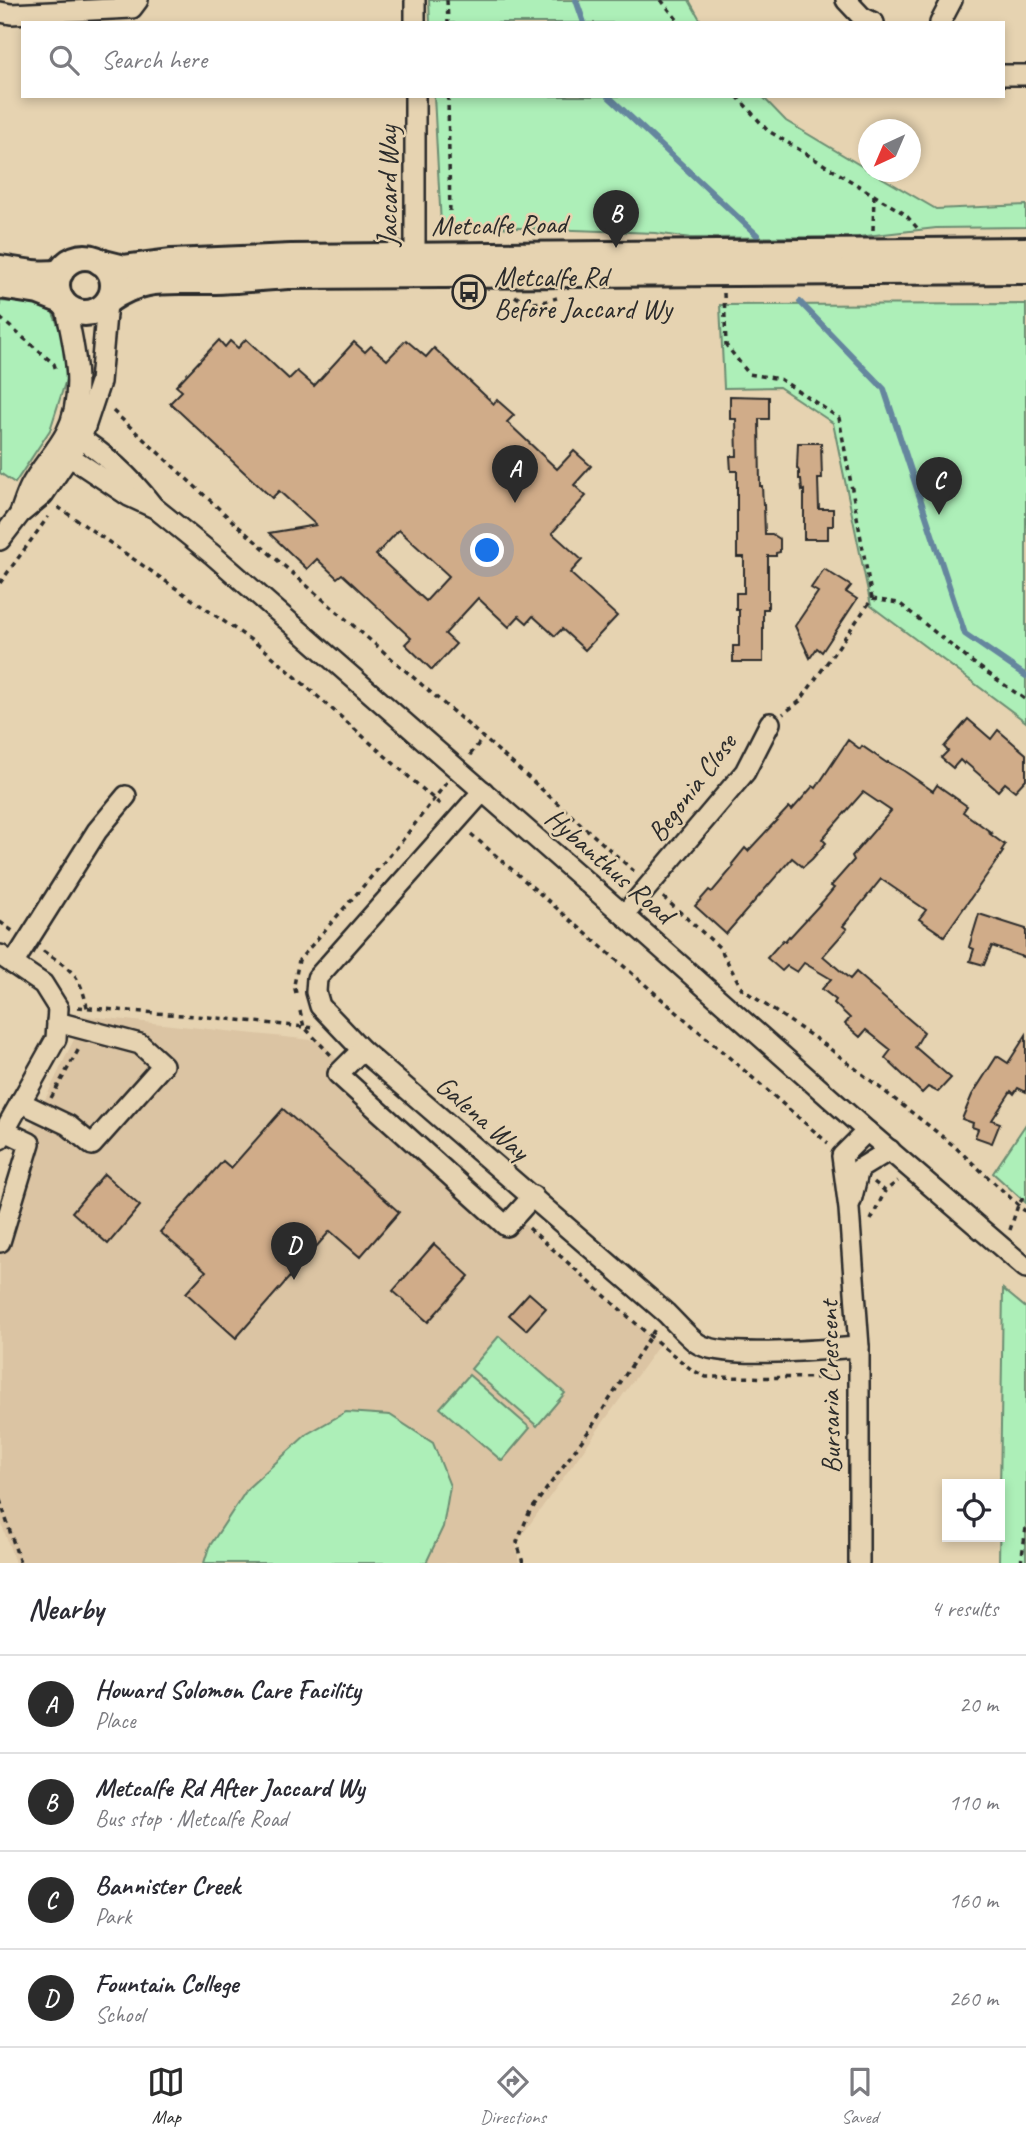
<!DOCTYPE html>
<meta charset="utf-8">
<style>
:root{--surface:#fff;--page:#f2f2f3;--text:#2b2b33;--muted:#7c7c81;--line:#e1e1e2;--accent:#2b2b2b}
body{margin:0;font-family:Caveat,sans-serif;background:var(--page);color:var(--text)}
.controls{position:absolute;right:21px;bottom:21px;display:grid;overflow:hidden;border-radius:0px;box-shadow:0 4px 10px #0003}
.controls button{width:63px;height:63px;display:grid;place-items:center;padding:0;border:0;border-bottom:2px solid var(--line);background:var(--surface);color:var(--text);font:35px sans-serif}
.compass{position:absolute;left:858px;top:119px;width:63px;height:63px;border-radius:50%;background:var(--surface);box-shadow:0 4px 10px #0003;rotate:224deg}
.you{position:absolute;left:488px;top:551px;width:24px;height:24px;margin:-18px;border:5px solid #fff;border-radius:50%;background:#1a73e8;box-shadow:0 0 0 10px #1a73e833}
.badge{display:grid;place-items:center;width:46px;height:46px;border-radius:50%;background:var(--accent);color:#fff;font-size:23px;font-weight:700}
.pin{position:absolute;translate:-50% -58px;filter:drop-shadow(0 2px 4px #0008)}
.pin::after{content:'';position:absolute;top:37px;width:24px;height:21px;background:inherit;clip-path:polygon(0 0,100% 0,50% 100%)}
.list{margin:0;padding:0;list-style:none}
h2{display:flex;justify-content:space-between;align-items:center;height:91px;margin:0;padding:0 28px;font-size:30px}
h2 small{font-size:23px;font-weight:400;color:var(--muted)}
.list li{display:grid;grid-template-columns:46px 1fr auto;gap:21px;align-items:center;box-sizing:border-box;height:98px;padding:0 28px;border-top:2px solid var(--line)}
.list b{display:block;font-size:26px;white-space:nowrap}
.list p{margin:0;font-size:23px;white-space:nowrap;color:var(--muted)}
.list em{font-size:23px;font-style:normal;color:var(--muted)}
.icon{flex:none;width:38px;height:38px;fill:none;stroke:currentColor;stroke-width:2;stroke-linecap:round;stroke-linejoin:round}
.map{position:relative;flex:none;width:1026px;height:1563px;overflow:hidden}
.search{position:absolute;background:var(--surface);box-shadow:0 4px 10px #0003;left:21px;right:21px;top:21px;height:77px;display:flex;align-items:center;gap:18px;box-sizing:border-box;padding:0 24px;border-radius:0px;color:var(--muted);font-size:26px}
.sheet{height:483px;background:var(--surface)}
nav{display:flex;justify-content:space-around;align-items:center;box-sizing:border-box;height:98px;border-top:2px solid var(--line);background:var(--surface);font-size:19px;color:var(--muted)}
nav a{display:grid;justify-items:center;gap:4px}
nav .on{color:var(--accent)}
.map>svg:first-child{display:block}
.built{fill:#dbc4a3}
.green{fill:#adefb8;stroke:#6c8d72;stroke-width:2}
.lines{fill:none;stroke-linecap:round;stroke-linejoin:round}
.stream{stroke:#65869e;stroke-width:6}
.building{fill:#d0ac89;stroke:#2b2b2b;stroke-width:2;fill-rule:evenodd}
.minor-casing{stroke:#2b2b2b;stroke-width:24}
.major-casing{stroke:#2b2b2b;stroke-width:30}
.path{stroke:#2b2b2b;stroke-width:3.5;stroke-dasharray:5 5;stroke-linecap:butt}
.minor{stroke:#e6d3b1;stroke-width:19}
.major{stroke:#e6d3b1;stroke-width:24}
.labels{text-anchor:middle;stroke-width:5;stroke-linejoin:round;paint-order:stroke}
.street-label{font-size:28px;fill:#2b2b2b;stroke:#e6d3b1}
.poi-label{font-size:28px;fill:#2b2b2b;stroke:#e6d3b1;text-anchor:start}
</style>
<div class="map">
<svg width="1026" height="1563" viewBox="0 0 1026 1563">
<rect width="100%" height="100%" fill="#e6d3b1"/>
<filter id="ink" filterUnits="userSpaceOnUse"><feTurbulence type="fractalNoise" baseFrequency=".0143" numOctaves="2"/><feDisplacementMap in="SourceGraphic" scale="14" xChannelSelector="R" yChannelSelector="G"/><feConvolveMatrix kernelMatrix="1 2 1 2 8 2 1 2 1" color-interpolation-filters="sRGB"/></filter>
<g filter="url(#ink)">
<!-- built -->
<polygon class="built" points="79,1015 321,1041 343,1066 515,1216 659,1345 517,1542 516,1544 519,1563 15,1563 0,1519 0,1211 3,1187 77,1033"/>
<!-- green -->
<g class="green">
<polygon points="429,0 689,0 702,23 430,23"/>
<polygon points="434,96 762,96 786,121 868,170 869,172 872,172 936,209 1026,205 1026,227 936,228 858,237 691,238 655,233 441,225"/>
<polygon points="0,301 39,304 52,311 65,341 70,367 50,430 15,483 0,473"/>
<polygon points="1026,304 1026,722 871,606 833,423 779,387 724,388 720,305"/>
<polygon points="1026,1124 1026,1203 993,1173"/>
<polygon points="1003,1289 1026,1308 1026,1563 999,1563"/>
<polygon points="499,1336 565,1393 537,1426 471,1369"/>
<polygon points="469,1375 530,1428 502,1461 440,1408"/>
<polygon points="346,1412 390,1415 433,1443 450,1486 443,1527 426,1563 204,1563 209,1547 248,1488 307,1434"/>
</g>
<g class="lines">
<!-- stream -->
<g class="stream">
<polyline points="576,0 584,23"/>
<polyline points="608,96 757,235"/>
<polyline points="800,302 884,389 965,634 1026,676"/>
</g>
</g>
<!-- building -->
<g class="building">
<path d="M246 339 289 379 297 371 314 386 354 342 365 352 371 346 387 360 406 340 426 357 434 348 494 404 497 400 514 415 507 422 557 469 574 451 591 466 574 485 586 496 552 533 582 560 570 573 617 616 585 650 562 629 555 636 533 616 527 623 519 616 509 627 478 598 445 634 456 644 432 670 405 644 411 638 342 574 337 578 317 559 307 569 269 533 316 525 279 491 272 498 170 403 182 391 176 386 219 340 225 347 230 341 238 348ZM399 530 449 576 426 601 376 555Z"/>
<polygon points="730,396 769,397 769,419 759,419 760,486 762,486 763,505 764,505 765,534 772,534 780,539 780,552 776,553 776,556 768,556 768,609 763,609 763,662 733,662 733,646 739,646 739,610 736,610 736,593 744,593 744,557 737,557 737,471 731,471 730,456 737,456 736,419 730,419"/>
<polygon points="798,443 821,443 822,479 818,479 819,509 833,509 833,526 828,526 828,539 804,539 804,490 802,491 801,479 799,479 799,471 797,468"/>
<polygon points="824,569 851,586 846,592 857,599 822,652 817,648 810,658 795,626 818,592 811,588"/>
<polygon points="968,719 991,739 998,730 1026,754 1026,779 1015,791 1005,783 998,791 965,762 964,764 960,760 953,768 941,758 948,751 944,747"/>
<polygon points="848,740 860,749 862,746 887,763 888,762 904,771 933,791 937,785 967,806 963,812 992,833 990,834 1005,845 1001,851 1003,852 944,936 919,919 926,910 881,879 843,926 847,929 823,956 850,979 856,972 870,984 869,985 924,1032 915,1047 951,1078 938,1092 928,1087 922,1093 885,1058 891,1050 866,1030 860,1037 845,1024 850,1018 834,1003 836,1000 822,989 831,979 804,963 797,972 787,966 782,971 767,958 783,940 785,941 789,936 790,937 823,901 834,888 831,886 854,860 852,856 891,811 863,792 822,839 826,843 812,859 803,867 792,858 726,934 695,906 709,890 712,892 734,866 732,864 745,848 748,851 789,807 792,810 813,786 816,788"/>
<polygon points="979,914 1026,929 1026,958 992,946 984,965 970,961 974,949 969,947"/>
<polygon points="1026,1035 1026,1092 1018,1088 1014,1094 1011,1091 992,1120 1000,1123 992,1143 975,1137 978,1129 972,1127 973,1123 962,1119 972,1095 997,1056 1008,1063"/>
<polygon points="283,1109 399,1212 360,1257 330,1231 236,1338 186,1293 206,1271 160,1232 223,1161 231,1168"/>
<polygon points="104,1174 140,1206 108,1244 72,1212"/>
<polygon points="434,1244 469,1276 428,1322 393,1291"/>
<polygon points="529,1293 546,1308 526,1330 509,1315"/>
</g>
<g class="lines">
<defs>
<g id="minor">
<polyline points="415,0 415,23"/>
<polyline points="846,0 862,17 874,23"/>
<polyline points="0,12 11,14 132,8 138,0"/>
<polyline points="940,23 952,0"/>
<polyline points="1003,75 1026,75"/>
<polyline points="415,96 415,270"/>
<path d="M71 432C101 451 130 476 152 505"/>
<polyline points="57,448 129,496 155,508 213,555 624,915 867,1131 1026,1268"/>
<path d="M20 513C23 505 26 495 30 487 40 468 56 452 66 433 86 395 74 344 65 305"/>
<polyline points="0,540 20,514 43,495 81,439 100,382 107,303"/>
<path d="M483 791 317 978 316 992 320 1006 362 1050 666 1313C676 1323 686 1335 697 1343 721 1360 826 1349 859 1347"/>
<polyline points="624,915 745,772 770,723"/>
<polyline points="0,955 43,984 58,1008 56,1039 0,1139"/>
<polyline points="13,964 97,831 126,796"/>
<polyline points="362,1050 338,1074 506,1226 533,1196"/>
<polyline points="20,1102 68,1125 92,1145 163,1065 140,1044 57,1022"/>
<polyline points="851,1201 859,1169 890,1150"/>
<polyline points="0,1242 30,1143 5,1131"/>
<polyline points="859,1563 859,1347 849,1209 842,1156 867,1131"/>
</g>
<g id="major">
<circle cx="85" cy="285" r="28"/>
<polyline points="100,262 124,268 172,262 291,257 1026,250"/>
<path d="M0 268C23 271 37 276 61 272"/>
<polyline points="0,286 39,292 62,301"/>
<path d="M109 300C143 276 167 282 205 281 232 281 260 278 288 276L1026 271"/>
</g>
</defs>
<!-- minor casing -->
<use href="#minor" class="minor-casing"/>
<!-- major casing -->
<use href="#major" class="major-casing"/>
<!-- path -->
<g class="path">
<polyline points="447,0 448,23"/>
<polyline points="661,0 680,23"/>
<polyline points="448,96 450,218 453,232 455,232"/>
<polyline points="737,96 767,130 905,214 920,231"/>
<polyline points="873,230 874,194"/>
<polyline points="724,293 726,345 749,374 780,379 839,418 872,599 800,701 783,714"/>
<path d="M515 296C529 307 542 302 557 298"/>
<polyline points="0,318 54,364 56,370"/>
<polyline points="113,411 239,527 494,747 636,873"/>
<polyline points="58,507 264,649 443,807"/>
<polyline points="0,583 48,517"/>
<polyline points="872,599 899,603 968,659 1026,700"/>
<polyline points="470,755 483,738"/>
<polyline points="471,834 828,1143"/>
<polyline points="663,897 720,948 742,989 825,1045 933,1129 954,1146 1026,1212"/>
<polyline points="0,922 14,932"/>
<path d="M43 951C74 971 81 976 88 1012"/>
<polyline points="296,993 294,985 299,960 398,846 447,782"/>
<polyline points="78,1007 208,1017 314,1028"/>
<polyline points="300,1011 304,1027 331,1055"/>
<polyline points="51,1098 80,1047"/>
<polyline points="874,1182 885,1191 898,1181"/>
<polyline points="871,1220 885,1191"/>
<polyline points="529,1228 650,1336 692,1370 706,1377 841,1378"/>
<polyline points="1010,1230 1018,1205 1026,1194"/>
<polyline points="0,1500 20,1563"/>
<polyline points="523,1563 517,1542 529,1513 591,1428 655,1329"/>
<polyline points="1021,1563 1026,1528"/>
</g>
<!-- minor -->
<use href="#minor" class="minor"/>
<!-- major -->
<use href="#major" class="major"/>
</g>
</g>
<!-- icons -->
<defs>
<symbol id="bus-ring" viewBox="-11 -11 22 22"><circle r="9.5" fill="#e6d3b1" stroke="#2b2b2b" stroke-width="1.5"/><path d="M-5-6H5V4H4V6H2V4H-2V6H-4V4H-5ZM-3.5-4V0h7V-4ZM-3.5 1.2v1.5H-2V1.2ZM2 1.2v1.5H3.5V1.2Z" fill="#2b2b2b"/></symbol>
</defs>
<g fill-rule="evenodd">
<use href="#bus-ring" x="450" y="273" width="38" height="38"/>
</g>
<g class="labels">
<!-- street labels -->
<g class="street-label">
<text transform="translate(387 186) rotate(-90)" y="10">Jaccard Way</text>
<text transform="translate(499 224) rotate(-1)" y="10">Metcalfe Road</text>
<text transform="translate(691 787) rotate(-53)" y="10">Begonia Close</text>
<text transform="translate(610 865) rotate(41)" y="10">Hybanthus Road</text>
<text transform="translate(483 1117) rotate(41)" y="10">Galena Way</text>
<text transform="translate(829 1387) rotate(-91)" y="10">Bursaria Crescent</text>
</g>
<!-- poi labels -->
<g class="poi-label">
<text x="494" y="286">Metcalfe Rd<tspan x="494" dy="32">Before Jaccard Wy</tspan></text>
</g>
</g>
</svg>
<div class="controls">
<button><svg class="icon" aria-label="locate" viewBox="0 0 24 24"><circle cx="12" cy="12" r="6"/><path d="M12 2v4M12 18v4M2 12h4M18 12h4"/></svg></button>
</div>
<svg class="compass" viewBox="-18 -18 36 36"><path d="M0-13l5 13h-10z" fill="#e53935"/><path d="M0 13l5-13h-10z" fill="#7c7c81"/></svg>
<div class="you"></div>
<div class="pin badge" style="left:515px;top:503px">A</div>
<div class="pin badge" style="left:616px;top:248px">B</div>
<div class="pin badge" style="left:939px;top:515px">C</div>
<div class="pin badge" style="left:294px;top:1280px">D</div>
<div class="search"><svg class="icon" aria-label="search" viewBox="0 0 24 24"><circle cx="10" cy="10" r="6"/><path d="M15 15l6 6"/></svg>Search here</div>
</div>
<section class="sheet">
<h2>Nearby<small>4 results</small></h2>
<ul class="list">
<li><span class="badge">A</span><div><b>Howard Solomon Care Facility</b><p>Place</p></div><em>20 m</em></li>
<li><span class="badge">B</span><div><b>Metcalfe Rd After Jaccard Wy</b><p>Bus stop · Metcalfe Road</p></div><em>110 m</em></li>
<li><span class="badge">C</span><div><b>Bannister Creek</b><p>Park</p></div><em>160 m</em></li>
<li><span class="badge">D</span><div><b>Fountain College</b><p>School</p></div><em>260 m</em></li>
</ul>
</section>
<nav>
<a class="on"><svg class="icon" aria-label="map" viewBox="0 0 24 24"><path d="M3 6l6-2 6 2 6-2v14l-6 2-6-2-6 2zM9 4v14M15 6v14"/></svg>Map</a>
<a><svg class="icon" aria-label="directions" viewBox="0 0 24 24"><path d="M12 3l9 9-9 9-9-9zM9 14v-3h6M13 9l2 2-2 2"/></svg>Directions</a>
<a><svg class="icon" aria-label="saved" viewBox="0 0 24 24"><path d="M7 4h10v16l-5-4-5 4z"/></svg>Saved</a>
</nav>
